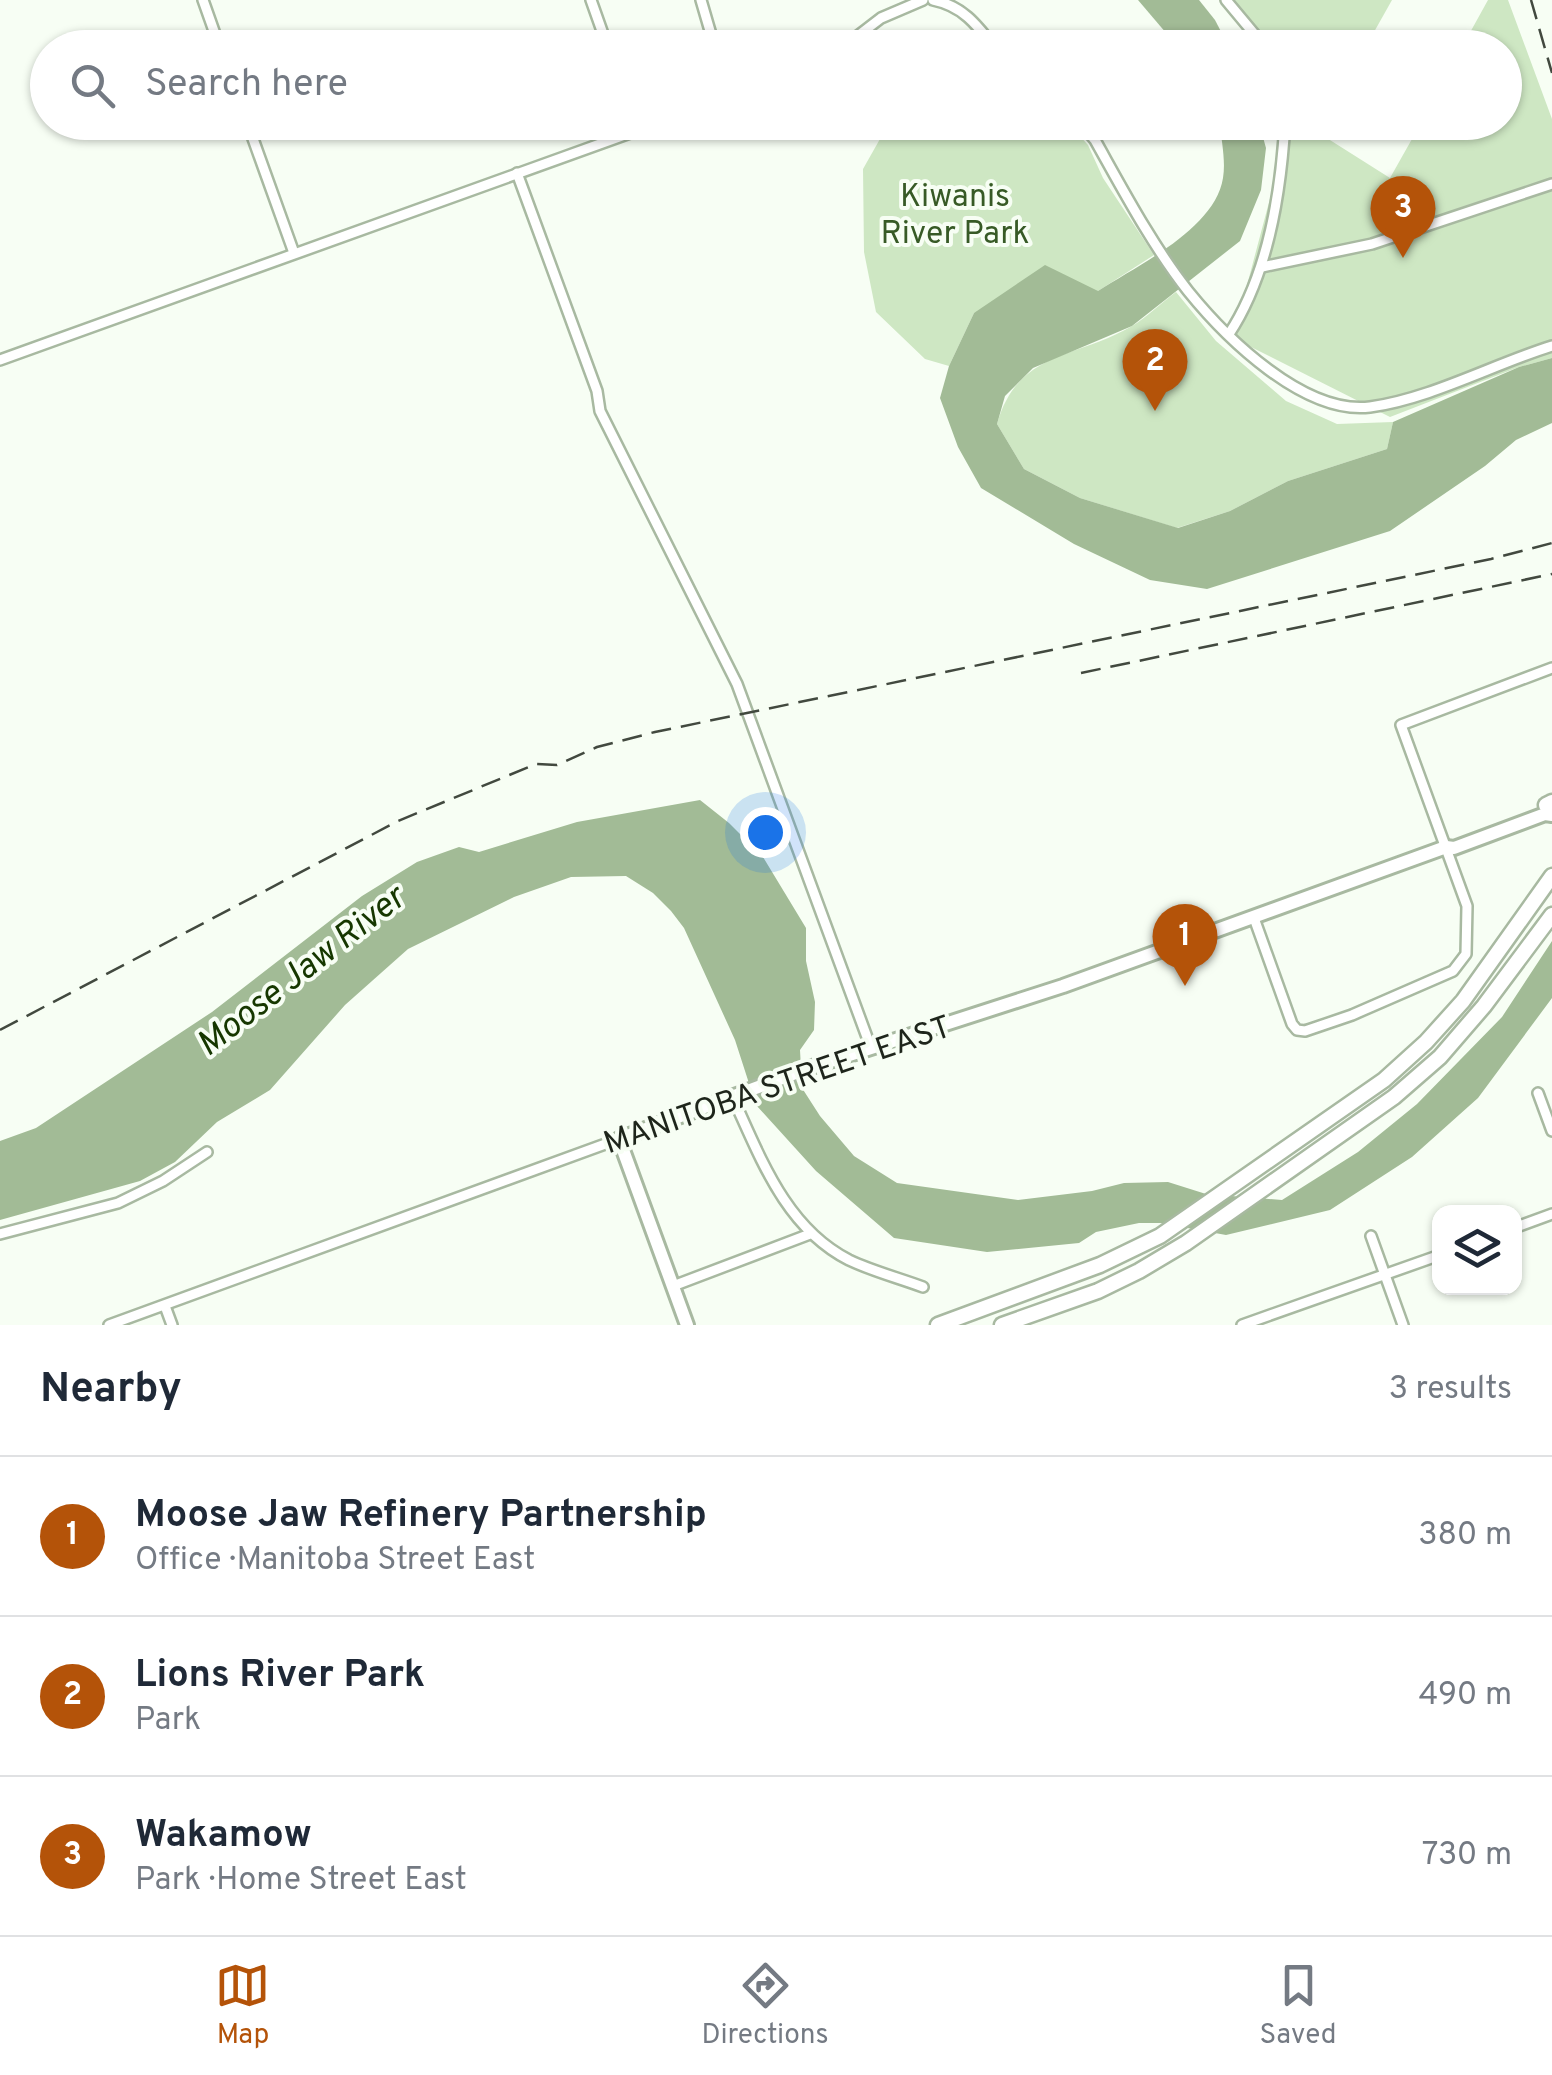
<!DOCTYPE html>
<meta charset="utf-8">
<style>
:root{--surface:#fff;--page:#f2f2f3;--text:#1f2937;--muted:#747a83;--line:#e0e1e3;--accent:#b45309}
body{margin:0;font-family:Overpass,sans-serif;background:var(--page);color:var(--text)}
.controls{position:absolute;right:30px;bottom:30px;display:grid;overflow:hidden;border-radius:20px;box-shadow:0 2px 8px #0004}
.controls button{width:90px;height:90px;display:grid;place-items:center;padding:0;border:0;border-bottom:2px solid var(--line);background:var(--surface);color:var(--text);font:50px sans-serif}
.you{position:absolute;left:765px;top:832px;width:35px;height:35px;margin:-25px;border:8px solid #fff;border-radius:50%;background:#1a73e8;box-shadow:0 0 0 15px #1a73e833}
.badge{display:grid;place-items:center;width:65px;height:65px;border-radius:50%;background:var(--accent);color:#fff;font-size:32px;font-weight:700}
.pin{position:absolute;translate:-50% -82px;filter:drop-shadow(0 2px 5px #0008)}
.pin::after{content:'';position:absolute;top:52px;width:35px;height:30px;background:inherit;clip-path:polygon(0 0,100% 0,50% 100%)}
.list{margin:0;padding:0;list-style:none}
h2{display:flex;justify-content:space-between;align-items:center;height:130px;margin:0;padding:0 40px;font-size:42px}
h2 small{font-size:32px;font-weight:400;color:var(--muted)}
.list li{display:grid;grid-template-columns:65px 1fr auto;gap:30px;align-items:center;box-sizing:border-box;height:160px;padding:0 40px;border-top:2px solid var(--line)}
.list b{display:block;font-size:38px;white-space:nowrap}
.list p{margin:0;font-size:32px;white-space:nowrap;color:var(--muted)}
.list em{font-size:32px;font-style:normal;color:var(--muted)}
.icon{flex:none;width:55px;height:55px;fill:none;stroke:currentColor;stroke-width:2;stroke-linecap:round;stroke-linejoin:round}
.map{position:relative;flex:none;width:1552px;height:1325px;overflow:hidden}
.search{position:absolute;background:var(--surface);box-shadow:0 2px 8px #0004;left:30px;right:30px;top:30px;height:110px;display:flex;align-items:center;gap:25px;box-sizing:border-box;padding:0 35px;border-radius:55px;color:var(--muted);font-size:38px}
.sheet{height:610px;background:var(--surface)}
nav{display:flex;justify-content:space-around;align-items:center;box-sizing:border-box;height:140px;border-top:2px solid var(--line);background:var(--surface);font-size:28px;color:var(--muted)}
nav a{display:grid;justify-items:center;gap:5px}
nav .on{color:var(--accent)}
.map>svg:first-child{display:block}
.green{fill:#cee7c3}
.water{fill:#a2bb96}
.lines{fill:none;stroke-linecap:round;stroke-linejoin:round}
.street-casing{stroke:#a8b9a1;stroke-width:14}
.secondary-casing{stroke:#a8b9a1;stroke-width:18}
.primary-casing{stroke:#a8b9a1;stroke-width:19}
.street{stroke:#fff;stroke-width:9}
.secondary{stroke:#fff;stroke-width:12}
.primary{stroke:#fff;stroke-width:14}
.rail{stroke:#42493f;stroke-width:2.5;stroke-dasharray:20 10;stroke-linecap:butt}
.labels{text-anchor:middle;stroke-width:8;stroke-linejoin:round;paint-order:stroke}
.park-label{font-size:32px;fill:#375a26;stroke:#f7fef4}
.street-label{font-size:32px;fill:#1e251b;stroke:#f7fef4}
.water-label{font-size:35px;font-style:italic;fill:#163700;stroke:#f7fef4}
</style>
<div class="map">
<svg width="1552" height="1325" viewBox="0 0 1552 1325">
<rect width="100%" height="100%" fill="#f7fef4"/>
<!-- green -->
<g class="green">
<polygon points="1235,0 1392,0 1365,48 1252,47"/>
<polygon points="1488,0 1508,0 1552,119 1552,358 1519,367 1390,417 1233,338 1290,123 1303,123 1390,178 1421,123 1504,122 1504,48 1462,47"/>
<polygon points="889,123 1068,123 1088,145 1103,178 1154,255 1098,291 974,313 949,366 925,359 876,312 864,252 863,169"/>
<path d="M1176 292 1216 341 1286 401 1337 424 1393 422 1387 449 1288 481 1230 511 1177 528 1080 498 1024 469 997 424C1018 350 1076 359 1132 326 1147 317 1161 303 1176 292Z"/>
</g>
<!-- water -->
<g class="water">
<polygon points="1138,0 1199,0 1215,20 1229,47 1178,47"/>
<path d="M1220 123H1259L1266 148 1261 190 1240 241 1132 326 1033 368 1005 396 997 424 1024 469 1080 498 1178 528 1230 511 1288 481 1387 449 1393 422 1519 367 1552 358V423L1516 440 1485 466 1390 531 1207 589 1150 580 1074 544 981 488 958 447 940 398 949 366 974 313 1045 265 1098 291C1138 265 1215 229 1223 178 1226 160 1221 140 1220 123Z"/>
<polygon points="700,800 729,823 763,857 806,928 806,961 815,1002 814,1030 800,1050 802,1088 820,1116 854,1156 897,1183 1018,1200 1092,1191 1124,1183 1168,1182 1206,1194 1282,1200 1358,1152 1417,1104 1502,1017 1552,941 1552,998 1478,1098 1412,1157 1330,1210 1226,1235 1160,1223 1139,1223 1096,1232 1079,1243 987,1252 894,1238 816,1171 756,1105 735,1040 684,928 671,911 653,893 626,876 571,877 514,897 408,949 345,1005 270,1090 217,1122 175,1162 140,1181 0,1220 0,1141 36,1128 212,1012 362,896 417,862 459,847 479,852 577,822"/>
</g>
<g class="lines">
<defs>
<g id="street">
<polyline points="203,0 220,48"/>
<polyline points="591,0 608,48"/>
<polyline points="701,0 715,48"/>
<path d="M933 0C963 6 977 25 995 48"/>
<polyline points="1226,0 1266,48"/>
<polyline points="842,48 881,18 923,0"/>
<polyline points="247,122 294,253"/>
<path d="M1080 122 1095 140C1123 190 1152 245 1188 291 1226 338 1304 415 1370 407 1430 399 1494 364 1552 346"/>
<polyline points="517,173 597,391 600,411 737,684 871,1048"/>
<polyline points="1262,267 1372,244 1552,184"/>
<path d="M1229 334C1268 275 1281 193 1285 122"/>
<polyline points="0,360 661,122"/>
<polyline points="1254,918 1292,1024 1297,1030 1305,1031 1352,1015 1453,971 1466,954 1467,906 1401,725 1552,668"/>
<polyline points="1538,1093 1552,1131"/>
<path d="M733 1098C761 1159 786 1228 849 1260 872 1271 899 1278 923 1287"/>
<polyline points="1514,1228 1552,1214"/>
<polyline points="0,1234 118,1203 163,1181 207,1152"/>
<polyline points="1371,1236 1403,1325"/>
<polyline points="673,1286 810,1234"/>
<polyline points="165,1306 172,1325"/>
<polyline points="109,1325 619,1139"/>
<polyline points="1242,1325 1440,1255"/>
</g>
<polyline id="secondary" points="687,1325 619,1139 809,1068 1063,986 1446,847 1454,848 1545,814 1552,815"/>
<g id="primary">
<polyline points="1546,805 1552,802"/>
<polyline points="938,1325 1100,1265 1160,1236 1384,1080 1426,1042 1463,1001 1552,876"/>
<polyline points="1002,1325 1098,1291 1139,1271 1186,1243 1394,1097 1440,1057 1484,1006 1552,915"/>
</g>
</defs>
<!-- street casing -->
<use href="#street" class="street-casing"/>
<!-- secondary casing -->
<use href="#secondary" class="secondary-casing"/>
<!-- primary casing -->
<use href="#primary" class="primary-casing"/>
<!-- street -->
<use href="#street" class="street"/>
<!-- secondary -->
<use href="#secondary" class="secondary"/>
<!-- primary -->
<use href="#primary" class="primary"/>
<!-- rail -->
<g class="rail">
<polyline points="1531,0 1552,73"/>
<polyline points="1081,673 1552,574"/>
<polyline points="0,1030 398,821 536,764 557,765 597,747 655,732 1491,559 1552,543"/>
</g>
</g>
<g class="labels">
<!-- park labels -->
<g class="park-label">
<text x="955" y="206">Kiwanis<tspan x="955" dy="37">River Park</tspan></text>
</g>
<!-- street labels -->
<g class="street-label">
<text transform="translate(777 1084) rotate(-19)" y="11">MANITOBA STREET EAST</text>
</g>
<!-- water labels -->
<g class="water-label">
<text transform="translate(300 970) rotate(-38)" y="12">Moose Jaw River</text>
</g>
</g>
</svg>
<div class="controls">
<button><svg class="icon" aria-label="layers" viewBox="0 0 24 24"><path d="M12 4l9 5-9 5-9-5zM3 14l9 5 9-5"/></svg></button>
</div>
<div class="you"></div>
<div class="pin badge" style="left:1185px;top:986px">1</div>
<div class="pin badge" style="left:1155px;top:411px">2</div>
<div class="pin badge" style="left:1403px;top:258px">3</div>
<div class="search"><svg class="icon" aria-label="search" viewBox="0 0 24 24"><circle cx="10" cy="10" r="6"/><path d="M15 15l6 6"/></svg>Search here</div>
</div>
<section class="sheet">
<h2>Nearby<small>3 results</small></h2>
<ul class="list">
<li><span class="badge">1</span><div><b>Moose Jaw Refinery Partnership</b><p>Office · Manitoba Street East</p></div><em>380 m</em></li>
<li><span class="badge">2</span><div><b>Lions River Park</b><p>Park</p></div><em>490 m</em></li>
<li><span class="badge">3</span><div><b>Wakamow</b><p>Park · Home Street East</p></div><em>730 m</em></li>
</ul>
</section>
<nav>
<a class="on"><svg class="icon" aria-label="map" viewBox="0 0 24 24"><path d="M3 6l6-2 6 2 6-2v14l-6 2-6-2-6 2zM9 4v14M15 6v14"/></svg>Map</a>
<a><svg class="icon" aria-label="directions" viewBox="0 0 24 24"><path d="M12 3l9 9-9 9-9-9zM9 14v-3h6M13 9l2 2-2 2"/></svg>Directions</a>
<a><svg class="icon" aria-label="saved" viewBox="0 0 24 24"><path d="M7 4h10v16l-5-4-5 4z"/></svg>Saved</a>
</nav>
